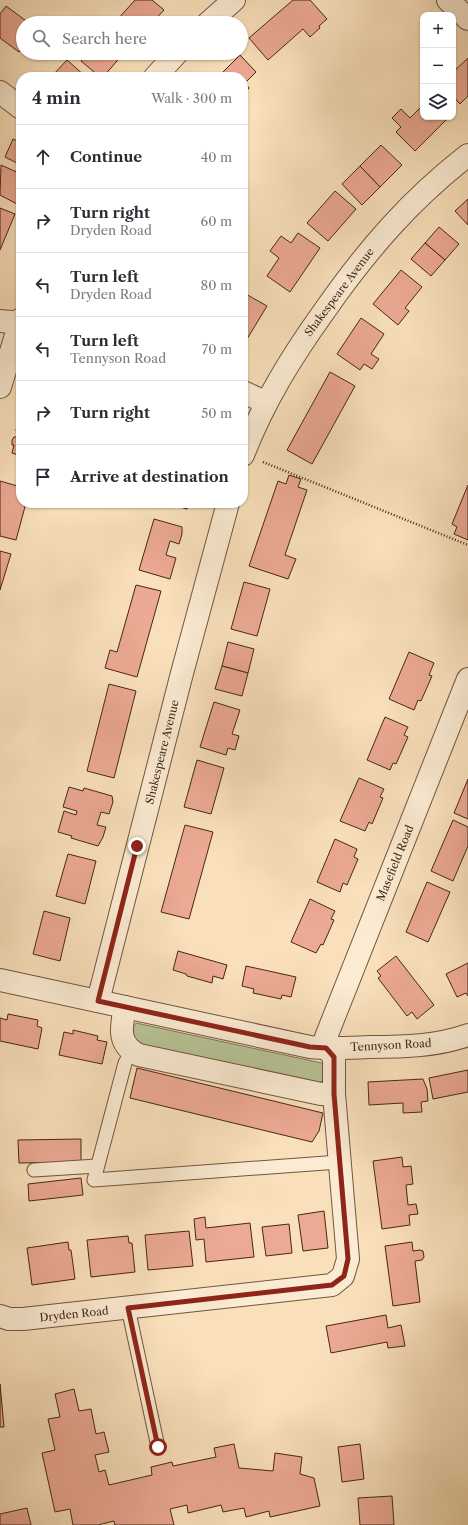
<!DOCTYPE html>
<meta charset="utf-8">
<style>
:root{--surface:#fff;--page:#f7f7f7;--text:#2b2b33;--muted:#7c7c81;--line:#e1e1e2}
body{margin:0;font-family:"Libre Caslon Text",serif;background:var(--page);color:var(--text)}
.controls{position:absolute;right:12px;top:12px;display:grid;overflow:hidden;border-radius:8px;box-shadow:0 1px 3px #0004}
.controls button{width:36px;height:36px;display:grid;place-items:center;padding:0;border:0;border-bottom:1px solid var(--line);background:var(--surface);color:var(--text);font:20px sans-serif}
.stop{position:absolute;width:12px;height:12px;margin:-9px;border:3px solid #8f2418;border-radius:50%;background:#fff}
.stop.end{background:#8f2418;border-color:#fff;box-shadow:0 1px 4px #0008}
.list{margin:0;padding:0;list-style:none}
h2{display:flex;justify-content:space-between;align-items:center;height:52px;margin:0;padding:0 16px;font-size:17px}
h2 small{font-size:13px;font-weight:400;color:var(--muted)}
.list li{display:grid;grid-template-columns:26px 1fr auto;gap:12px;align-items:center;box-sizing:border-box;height:64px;padding:0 16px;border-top:1px solid var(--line)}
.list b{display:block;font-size:15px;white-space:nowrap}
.list p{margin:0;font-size:13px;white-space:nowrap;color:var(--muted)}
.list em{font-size:13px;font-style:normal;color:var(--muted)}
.icon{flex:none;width:22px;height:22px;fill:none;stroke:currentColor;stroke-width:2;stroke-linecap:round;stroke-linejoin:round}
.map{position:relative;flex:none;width:468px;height:1525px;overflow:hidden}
.search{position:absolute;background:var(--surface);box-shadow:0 1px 3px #0004;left:16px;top:16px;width:232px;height:44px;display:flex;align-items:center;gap:10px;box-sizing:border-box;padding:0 14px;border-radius:22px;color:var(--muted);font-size:15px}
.panel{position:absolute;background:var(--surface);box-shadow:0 1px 3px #0004;left:16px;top:72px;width:232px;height:436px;border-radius:16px}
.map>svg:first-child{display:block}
.green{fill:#b7c396;stroke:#7e7556}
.building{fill:#eca993;stroke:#452717}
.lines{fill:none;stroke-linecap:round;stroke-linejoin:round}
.service-casing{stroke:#725540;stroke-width:15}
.minor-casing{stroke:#725540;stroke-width:24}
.path{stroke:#452717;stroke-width:2.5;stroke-dasharray:1 2;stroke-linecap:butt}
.service{stroke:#fbebd3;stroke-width:13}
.minor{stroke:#fbebd3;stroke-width:22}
.route{stroke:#8f2418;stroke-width:5}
.labels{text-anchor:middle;stroke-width:4;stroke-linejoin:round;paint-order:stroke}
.street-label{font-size:11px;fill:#452717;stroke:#fbebd3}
</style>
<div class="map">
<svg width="468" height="1525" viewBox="0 0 468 1525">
<rect width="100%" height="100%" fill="#f9e0bb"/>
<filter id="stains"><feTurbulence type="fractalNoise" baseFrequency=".005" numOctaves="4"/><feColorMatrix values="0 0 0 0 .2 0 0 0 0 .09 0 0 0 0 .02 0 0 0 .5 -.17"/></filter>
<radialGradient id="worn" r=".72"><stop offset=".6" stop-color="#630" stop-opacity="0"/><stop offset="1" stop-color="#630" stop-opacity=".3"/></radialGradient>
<!-- green -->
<path class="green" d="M136 1023 326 1064C326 1076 327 1079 316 1085L141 1048 131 1039 133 1027Z"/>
<!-- building -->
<g class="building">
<polygon points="135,0 152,0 164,10 152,23 122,23 118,19"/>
<polygon points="293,0 310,0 327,19 319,26 320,28 310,37 303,29 268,60 249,38"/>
<polygon points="6,6 29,23 23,23 23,47 19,52 0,38 0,14"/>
<polygon points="88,53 124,53 103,77 100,77 81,61"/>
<polygon points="240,55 256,72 245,83 249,88 243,95 243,77 218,77"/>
<polygon points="468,58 468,96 460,104 453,96 453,72"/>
<polygon points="67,60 86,77 55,77 53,75"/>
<polygon points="423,105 423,117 443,117 446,120 415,151 396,132 401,127 392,118 401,109 410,118"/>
<polygon points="13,139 21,143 21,165 5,157"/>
<polygon points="381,145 402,165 380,187 360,166"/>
<polygon points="1,165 21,174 21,195 17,204 0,195"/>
<polygon points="360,166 380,187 362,205 342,184"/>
<polygon points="335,191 356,209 328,241 307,223"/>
<polygon points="468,199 468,225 455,211"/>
<polygon points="0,208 15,214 0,250"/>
<polygon points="439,227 459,244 445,260 425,243"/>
<polygon points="298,233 320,248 290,292 267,276 279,258 270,251 281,236 291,243"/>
<polygon points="425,243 445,260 431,276 411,259"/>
<polygon points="401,270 422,287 405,308 409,311 398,325 373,304"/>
<polygon points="244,293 267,306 244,344 243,294"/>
<polygon points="361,318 384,334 371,354 379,359 372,369 364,364 360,370 337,354"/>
<polygon points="330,372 355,386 312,464 287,450"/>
<polygon points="19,424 21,425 21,456 12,453 14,445 12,445 12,440 14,437 18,437 19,434 17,433 16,430"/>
<polygon points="289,475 301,479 298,487 307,490 285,555 296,559 288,579 249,566 278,481 286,484"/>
<polygon points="0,481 21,487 21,503 26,503 16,540 0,536"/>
<polygon points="468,485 468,540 454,534 457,527 452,524"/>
<polygon points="166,503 189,503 187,509"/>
<polygon points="154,519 182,527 182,534 179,544 170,541 166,555 176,558 170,579 139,570"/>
<polygon points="0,551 11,554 0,590"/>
<polygon points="244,582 270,589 257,636 231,629"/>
<polygon points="136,585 161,591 137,677 105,668 110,650 117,652"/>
<polygon points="228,642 254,649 248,673 222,666"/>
<polygon points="409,652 434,663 429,675 432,676 421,701 418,700 414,710 389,699"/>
<polygon points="222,666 248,673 242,696 215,689"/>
<polygon points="109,684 136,691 114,778 87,771"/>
<polygon points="214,702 240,710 232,734 239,736 235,750 228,748 226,755 200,747"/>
<polygon points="385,717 408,727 404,735 408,737 396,764 393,763 390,770 367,760"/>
<polygon points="197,760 224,768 211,814 184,807"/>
<polygon points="359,778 384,789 380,797 383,798 372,824 369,822 365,831 340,821"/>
<polygon points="468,779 468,819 454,813"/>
<polygon points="69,787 83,791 84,788 112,796 113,802 109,814 101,812 97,825 106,827 103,837 98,846 71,838 72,836 58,832 64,811 76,815 77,811 63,807"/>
<polygon points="453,820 468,827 468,846 453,881 431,871"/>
<polygon points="185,825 213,832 189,919 161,912"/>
<polygon points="335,839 357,849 354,857 358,859 347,885 343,883 340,892 317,882"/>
<polygon points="68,854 96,861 85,904 56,896"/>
<polygon points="427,882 450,892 428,942 406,932"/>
<polygon points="310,899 335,911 331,919 334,920 323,945 321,944 316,953 291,942"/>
<polygon points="44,911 70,918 60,961 33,954"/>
<polygon points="178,951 227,965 223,979 213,976 212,983 187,976 186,974 173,970"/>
<polygon points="396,956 434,1005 417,1019 412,1012 407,1016 378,978 381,976 377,971"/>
<polygon points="468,963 468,996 466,993 457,997 446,974"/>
<polygon points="246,966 296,977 291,997 282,995 281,999 253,993 254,989 242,986"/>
<polygon points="8,1014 38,1020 37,1026 42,1028 38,1049 0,1041 0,1018 7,1020"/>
<polygon points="73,1030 98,1036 97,1040 107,1042 102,1064 59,1055 64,1032 73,1034"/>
<polygon points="137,1068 323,1113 319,1131 312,1142 130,1098"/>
<polygon points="468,1070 468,1092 433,1099 429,1078"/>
<polygon points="423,1079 427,1089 428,1101 421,1102 422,1112 403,1113 403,1103 369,1105 368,1082"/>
<polygon points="81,1139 81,1162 19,1163 18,1140"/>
<polygon points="402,1157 403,1167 411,1166 413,1184 406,1185 408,1205 416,1204 418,1214 409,1215 410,1225 382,1229 373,1161"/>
<polygon points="81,1178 83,1195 29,1201 28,1184"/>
<polygon points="324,1211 328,1248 303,1251 298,1215"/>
<polygon points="205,1217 206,1228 250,1223 254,1257 206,1262 204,1239 196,1240 194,1219"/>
<polygon points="289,1224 292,1253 266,1256 262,1227"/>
<polygon points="189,1231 193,1266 148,1270 145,1235"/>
<polygon points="128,1236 129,1243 132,1243 135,1272 91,1277 87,1240"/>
<polygon points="68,1242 69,1250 71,1250 75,1279 32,1285 27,1248"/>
<polygon points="412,1242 413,1251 420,1250 423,1251 424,1257 422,1260 415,1261 420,1302 393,1306 385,1246"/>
<polygon points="386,1315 388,1328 401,1325 405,1346 388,1348 387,1342 331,1353 326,1326"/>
<polygon points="0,1384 4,1427 0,1427"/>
<polygon points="74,1389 79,1411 91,1409 96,1434 104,1432 109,1452 95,1455 99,1472 105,1470 109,1485 152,1475 151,1467 172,1462 173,1466 216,1457 214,1448 234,1444 239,1468 273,1471 275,1453 302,1457 300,1474 314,1478 320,1506 270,1517 269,1511 246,1517 244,1508 223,1512 221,1505 188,1513 187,1505 170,1509 174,1525 115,1525 114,1521 98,1525 73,1525 70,1509 55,1512 42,1453 55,1450 48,1419 60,1417 55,1394"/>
<polygon points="360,1444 364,1479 342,1482 338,1447"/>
<polygon points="392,1496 394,1525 360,1525 358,1498"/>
<polygon points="27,1508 31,1525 0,1525 0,1514"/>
</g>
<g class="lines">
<defs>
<g id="service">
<polyline points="131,1052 125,1063 94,1180 339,1162"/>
<polyline points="34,1170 97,1166"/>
<polyline points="128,1308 158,1447"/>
</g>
<g id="minor">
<polyline points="448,0 468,19"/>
<polyline points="208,23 234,0"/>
<polyline points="155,77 177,53"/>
<polyline points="0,92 21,108"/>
<polyline points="0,321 21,323"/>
<polyline points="0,387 21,319"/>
<polyline points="243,392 265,402"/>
<path d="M243 455C264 401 292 356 325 310 367 250 410 200 468 155"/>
<path d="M0 980 310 1047C330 1049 350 1048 371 1047 404 1047 437 1046 468 1035"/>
<polyline points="98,1001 181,677 228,503"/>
<path d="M125 1007C121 1027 117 1045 139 1055L321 1094H334"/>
<polyline points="326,1048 326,1037 468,679"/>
<polyline points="0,1316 9,1319 23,1319 332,1285 343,1276 348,1259 334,1094 334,1057 326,1048"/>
</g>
</defs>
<!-- service casing -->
<use href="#service" class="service-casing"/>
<!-- minor casing -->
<use href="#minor" class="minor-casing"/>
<!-- path -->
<polyline class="path" points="263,462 468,545"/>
<!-- service -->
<use href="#service" class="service"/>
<!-- minor -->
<use href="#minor" class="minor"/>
</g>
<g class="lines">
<!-- route -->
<polyline class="route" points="137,846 98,1001 310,1047 326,1048 334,1057 334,1094 348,1259 344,1276 332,1285 128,1308 158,1447"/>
</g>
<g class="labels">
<!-- street labels -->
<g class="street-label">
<text transform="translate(339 292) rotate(-53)" y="4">Shakespeare Avenue</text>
<text transform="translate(162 752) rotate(-76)" y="4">Shakespeare Avenue</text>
<text transform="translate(395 863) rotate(-68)" y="4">Masefield Road</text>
<text transform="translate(391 1045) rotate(-3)" y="4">Tennyson Road</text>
<text transform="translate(74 1314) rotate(-6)" y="4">Dryden Road</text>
</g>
</g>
<rect width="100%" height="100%" filter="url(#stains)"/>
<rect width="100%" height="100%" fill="url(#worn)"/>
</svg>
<div class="controls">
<button>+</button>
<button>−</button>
<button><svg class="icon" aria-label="layers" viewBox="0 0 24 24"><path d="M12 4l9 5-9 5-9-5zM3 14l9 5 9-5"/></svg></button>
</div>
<div class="stop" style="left:158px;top:1447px"></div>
<div class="stop end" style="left:137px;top:846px"></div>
<div class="search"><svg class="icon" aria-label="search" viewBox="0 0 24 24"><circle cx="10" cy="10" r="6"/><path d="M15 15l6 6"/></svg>Search here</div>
<section class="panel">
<h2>4 min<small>Walk · 300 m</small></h2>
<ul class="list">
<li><svg class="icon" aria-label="ahead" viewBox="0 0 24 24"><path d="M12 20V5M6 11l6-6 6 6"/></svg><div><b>Continue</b></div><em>40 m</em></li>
<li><svg class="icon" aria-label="right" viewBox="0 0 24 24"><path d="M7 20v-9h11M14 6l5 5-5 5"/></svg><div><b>Turn right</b><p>Dryden Road</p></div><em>60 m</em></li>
<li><svg class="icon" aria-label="left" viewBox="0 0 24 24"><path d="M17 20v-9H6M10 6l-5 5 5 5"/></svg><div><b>Turn left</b><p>Dryden Road</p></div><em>80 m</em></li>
<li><svg class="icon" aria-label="left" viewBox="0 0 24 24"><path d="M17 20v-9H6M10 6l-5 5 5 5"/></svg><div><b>Turn left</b><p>Tennyson Road</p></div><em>70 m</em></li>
<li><svg class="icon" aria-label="right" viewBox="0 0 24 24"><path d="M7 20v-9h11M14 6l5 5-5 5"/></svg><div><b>Turn right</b></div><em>50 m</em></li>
<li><svg class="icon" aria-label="arrive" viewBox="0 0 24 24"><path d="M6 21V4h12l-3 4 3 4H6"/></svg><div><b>Arrive at destination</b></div></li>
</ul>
</section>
</div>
